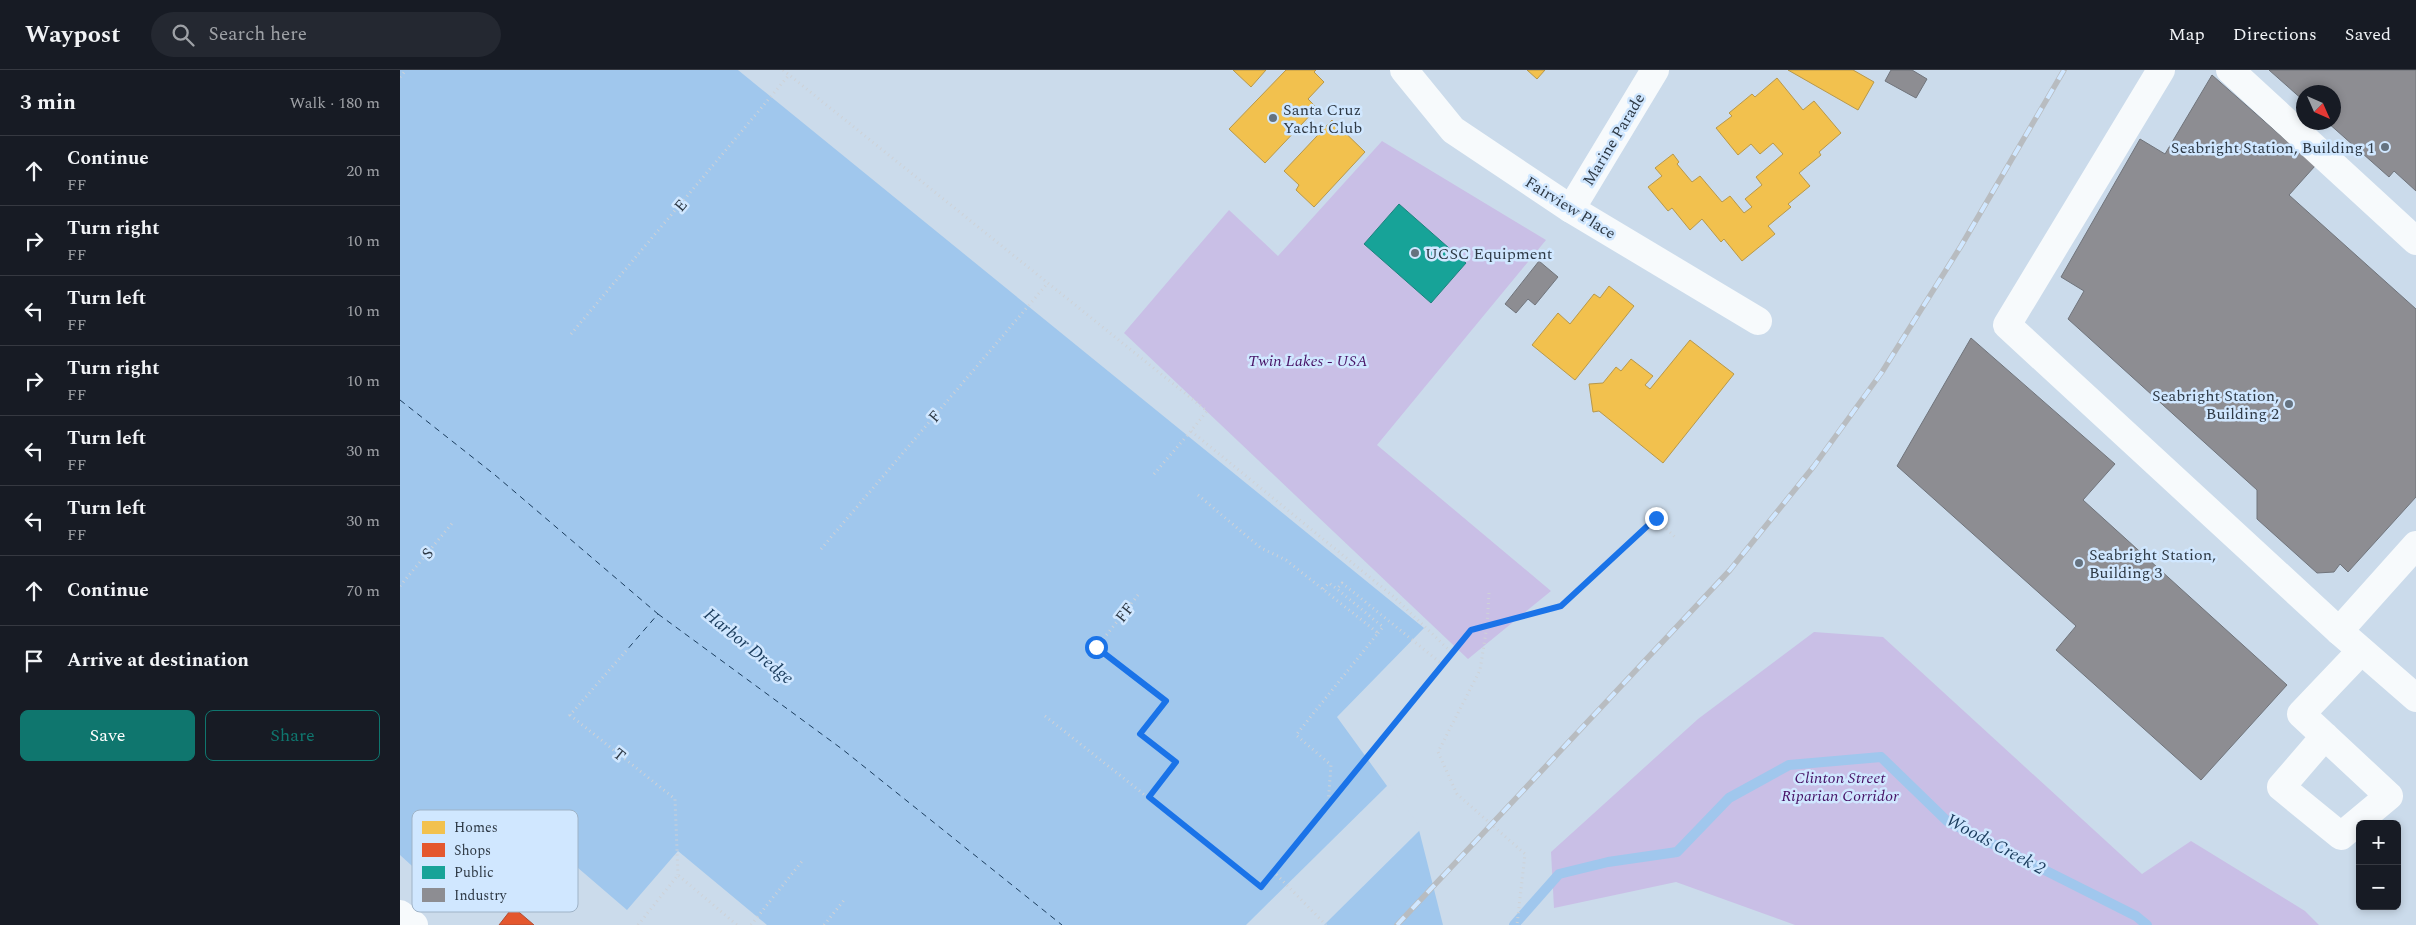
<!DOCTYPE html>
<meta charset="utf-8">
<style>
:root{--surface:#171b24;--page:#242831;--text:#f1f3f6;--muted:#9ea1a6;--line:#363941;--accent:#0f766e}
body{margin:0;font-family:Spectral,serif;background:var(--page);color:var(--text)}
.controls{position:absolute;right:15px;bottom:15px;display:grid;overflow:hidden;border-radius:8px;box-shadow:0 2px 8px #0003}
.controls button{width:45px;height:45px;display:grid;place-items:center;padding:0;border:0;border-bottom:1px solid var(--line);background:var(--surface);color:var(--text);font:25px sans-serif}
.compass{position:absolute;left:1896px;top:15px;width:45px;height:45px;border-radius:50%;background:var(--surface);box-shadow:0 2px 8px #0003;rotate:135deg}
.stop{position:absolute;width:15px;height:15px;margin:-11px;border:4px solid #1a73e8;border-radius:50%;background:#fff}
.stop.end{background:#1a73e8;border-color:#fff;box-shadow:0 1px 5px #0008}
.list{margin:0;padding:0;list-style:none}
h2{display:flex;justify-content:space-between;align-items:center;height:65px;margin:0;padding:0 20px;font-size:21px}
h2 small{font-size:16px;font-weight:400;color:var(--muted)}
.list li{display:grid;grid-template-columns:32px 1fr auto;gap:15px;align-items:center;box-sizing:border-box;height:70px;padding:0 20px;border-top:1px solid var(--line)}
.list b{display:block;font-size:19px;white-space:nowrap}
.list p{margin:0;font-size:16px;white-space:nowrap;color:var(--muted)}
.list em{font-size:16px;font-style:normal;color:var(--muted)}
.actions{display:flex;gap:10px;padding:15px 20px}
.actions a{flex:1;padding:11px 0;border:1px solid var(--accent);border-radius:8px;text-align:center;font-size:18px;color:var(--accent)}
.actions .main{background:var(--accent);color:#fff}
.icon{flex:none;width:28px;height:28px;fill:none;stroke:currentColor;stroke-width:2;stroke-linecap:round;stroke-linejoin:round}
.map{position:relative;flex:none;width:2016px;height:855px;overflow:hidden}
header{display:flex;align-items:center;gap:30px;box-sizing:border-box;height:70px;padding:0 25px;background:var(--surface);border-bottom:1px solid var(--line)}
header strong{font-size:24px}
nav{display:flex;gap:28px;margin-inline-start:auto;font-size:18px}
.search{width:350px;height:45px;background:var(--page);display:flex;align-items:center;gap:12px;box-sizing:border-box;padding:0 18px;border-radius:28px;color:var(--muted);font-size:19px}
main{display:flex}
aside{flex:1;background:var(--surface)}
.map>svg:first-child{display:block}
.green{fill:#c9bfe6}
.water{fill:#a0c7ed}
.pier{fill:#cbdbeb}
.homes{fill:#f2c14e;stroke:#b7984b}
.shops{fill:#e4572e;stroke:#ad4e35}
.public{fill:#17a398;stroke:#1e837f}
.industry{fill:#8d8d92;stroke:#70747b}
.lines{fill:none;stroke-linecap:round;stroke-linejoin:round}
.stream{stroke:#a0c7ed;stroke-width:10}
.ferry{stroke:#1b3d5e;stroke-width:1;stroke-dasharray:6 5;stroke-linecap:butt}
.path{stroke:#ced2d7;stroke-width:3;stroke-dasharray:1 4;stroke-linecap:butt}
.minor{stroke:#f7fafc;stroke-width:28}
.rail-casing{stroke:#b8bcc0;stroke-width:5.5}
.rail{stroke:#d0e7ff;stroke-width:4;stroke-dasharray:11;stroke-linecap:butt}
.route{stroke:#1a73e8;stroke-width:6}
.poi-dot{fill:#65727f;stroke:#d0e7ff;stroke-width:2}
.labels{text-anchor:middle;stroke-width:5;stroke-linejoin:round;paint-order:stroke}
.poi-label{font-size:16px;fill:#2e3945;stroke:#d0e7ff;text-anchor:start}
.street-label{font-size:16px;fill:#2e3945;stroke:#d0e7ff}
.park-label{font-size:16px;font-style:italic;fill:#461165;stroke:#d0e7ff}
.water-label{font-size:18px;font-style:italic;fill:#1b3d5e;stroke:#d0e7ff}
.key{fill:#d0e7ff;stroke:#9fb3c7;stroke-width:1}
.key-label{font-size:14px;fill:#2e3945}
</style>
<header>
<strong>Waypost</strong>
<div class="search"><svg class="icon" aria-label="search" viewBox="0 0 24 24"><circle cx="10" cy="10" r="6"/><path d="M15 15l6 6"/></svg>Search here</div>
<nav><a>Map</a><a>Directions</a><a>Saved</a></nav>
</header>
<main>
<aside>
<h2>3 min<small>Walk · 180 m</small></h2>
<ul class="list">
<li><svg class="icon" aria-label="ahead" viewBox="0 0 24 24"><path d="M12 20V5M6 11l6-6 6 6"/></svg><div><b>Continue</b><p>FF</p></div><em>20 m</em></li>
<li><svg class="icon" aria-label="right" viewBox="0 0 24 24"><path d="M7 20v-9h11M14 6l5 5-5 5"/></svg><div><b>Turn right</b><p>FF</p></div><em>10 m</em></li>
<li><svg class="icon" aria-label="left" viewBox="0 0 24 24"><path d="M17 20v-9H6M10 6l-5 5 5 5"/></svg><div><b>Turn left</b><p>FF</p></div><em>10 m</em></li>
<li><svg class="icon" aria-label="right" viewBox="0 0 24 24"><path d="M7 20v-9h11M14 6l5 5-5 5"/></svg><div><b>Turn right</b><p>FF</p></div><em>10 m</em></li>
<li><svg class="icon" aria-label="left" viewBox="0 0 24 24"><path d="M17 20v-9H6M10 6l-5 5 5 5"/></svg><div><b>Turn left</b><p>FF</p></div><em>30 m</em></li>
<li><svg class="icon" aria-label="left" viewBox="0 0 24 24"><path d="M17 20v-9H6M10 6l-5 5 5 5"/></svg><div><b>Turn left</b><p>FF</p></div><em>30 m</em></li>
<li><svg class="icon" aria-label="ahead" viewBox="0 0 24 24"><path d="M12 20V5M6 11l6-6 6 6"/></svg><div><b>Continue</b></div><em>70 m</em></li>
<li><svg class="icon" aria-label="arrive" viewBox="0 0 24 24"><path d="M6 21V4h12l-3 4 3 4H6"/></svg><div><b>Arrive at destination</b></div></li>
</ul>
<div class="actions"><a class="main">Save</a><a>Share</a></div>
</aside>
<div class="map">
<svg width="2016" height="855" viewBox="0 0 2016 855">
<rect width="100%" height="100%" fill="#cbdbeb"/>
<!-- green -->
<g class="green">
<polygon points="982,71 1146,170 977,375 1151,521 1068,589 724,263 829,140 878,186"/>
<polygon points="1414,562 1483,567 1742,804 1791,771 1905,841 1919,855 1395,855 1276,812 1154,838 1151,782 1298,649"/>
</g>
<!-- water -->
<polygon class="water" points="0,0 338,0 1024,558 937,647 1019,760 1043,855 367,855 278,781 227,840 121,749 53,833 0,785"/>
<!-- pier -->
<polygon class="pier" points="989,714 1021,759 924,855 846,855"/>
<!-- homes -->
<g class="homes">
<polygon points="833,0 866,0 851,17"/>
<polygon points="886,0 916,0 914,2 924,12 908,29 917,38 865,93 829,59"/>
<polygon points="1127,0 1145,0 1137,9"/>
<polygon points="1388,0 1453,0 1474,12 1458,40"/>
<polygon points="1377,8 1403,40 1414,31 1441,63 1419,82 1421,85 1399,103 1410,116 1388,134 1391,137 1368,156 1375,164 1342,191 1324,169 1321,172 1302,149 1290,160 1272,138 1268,141 1248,117 1262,106 1255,98 1273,84 1279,92 1277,94 1292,112 1300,106 1322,132 1330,126 1344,143 1352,137 1345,129 1362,115 1356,107 1383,84 1373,73 1360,84 1351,74 1338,85 1316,58 1332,46 1329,43 1352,24 1355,27"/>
<polygon points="932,50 965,82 914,137 896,120 899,115 884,101"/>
<polygon points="1209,216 1234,236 1175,310 1132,275 1158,243 1170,254 1194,224 1200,228"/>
<polygon points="1290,270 1334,304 1263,393 1199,341 1193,342 1189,314 1203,313 1216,297 1221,301 1231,289 1253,306 1245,315 1250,319"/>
</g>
<!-- shops -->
<polygon class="shops" points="113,837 134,855 99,855"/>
<!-- public -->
<polygon class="public" points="999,134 1066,193 1031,233 964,174"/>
<!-- industry -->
<g class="industry">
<polygon points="1491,0 1512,0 1527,9 1516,28 1485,11"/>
<polygon points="1869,0 2016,0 2016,121 1994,101 1989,107 1927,52 1934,52 1934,22 1904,22 1904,31"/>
<polygon points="1812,5 1915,96 1889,125 2016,239 2016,427 1948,502 1940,494 1934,502 1917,503 1857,449 1857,420 1668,249 1684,221 1661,207 1740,69 1765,84"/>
<polygon points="1139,191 1158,207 1135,235 1128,229 1116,243 1105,234"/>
<polygon points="1571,268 1715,394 1683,430 1887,615 1801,710 1656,580 1676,556 1497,396"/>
</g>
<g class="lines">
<!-- stream -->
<polyline class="stream" points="1114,855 1159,804 1208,792 1277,782 1329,728 1389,695 1481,687 1547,751 1736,846 1747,855"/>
<!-- ferry -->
<g class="ferry">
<polyline points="0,330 95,405 258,544 226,581"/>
<polyline points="258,544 442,679 662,855"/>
</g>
<!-- path -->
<g class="path">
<polyline points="383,0 807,341 791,361 994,527 1051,582"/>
<polyline points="0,7 6,0"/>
<polyline points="171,264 389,5"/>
<polyline points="754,404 791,361"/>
<polyline points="798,425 861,478 886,490 978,563 896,665 931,695 928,735"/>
<polyline points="421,479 647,214"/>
<polyline points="0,516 54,451"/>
<polyline points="923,519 929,513 937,519"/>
<polyline points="1089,523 1087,556 1080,600 1038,682 1057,724 1125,784 1117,855"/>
<polyline points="738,525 697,577 766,631 740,664 776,692 749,727"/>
<polyline points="978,563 983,557 937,519 942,513 1042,594"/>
<polyline points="226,581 170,645 275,729 278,805"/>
<polyline points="645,646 861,817 1071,560 1161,536 1255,448 1276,468"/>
<polyline points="873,801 926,855"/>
<polyline points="238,855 278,805 337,855"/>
<polyline points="351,855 403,790"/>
<polyline points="424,855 445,829"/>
</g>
<!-- minor -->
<g class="minor">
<polyline points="1004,0 1053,60 1171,139 1358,251"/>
<polyline points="1761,0 1607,255 1939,561 2016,628"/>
<polyline points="1830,0 2016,171"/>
<polyline points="1171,139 1255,0"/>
<polyline points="1939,561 2016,475"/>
<polyline points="1925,666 1881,717 1941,766 1989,726 1901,644 1961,581"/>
<polyline points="0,844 14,855"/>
</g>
<defs>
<polyline id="rail" points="997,855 1330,500 1414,396 1482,302 1561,176 1664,0"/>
</defs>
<!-- rail casing -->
<use href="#rail" class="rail-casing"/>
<!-- rail -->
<use href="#rail" class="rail"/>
</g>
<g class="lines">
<!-- route -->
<polyline class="route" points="696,577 766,631 740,664 776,692 749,727 861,817 1071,560 1161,536 1256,448"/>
</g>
<!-- markers -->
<g class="poi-dot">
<circle cx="873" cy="48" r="5"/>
<circle cx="1985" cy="77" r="5"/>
<circle cx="1015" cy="183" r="5"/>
<circle cx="1889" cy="334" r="5"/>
<circle cx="1679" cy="493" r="5"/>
</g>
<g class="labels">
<!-- poi labels -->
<g class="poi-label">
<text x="883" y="45">Santa Cruz<tspan x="883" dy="18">Yacht Club</tspan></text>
<text x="1975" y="83" text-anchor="end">Seabright Station, Building 1</text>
<text x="1025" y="189">UCSC Equipment</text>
<text x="1879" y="331" text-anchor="end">Seabright Station,<tspan x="1879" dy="18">Building 2</tspan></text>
<text x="1689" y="490">Seabright Station,<tspan x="1689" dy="18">Building 3</tspan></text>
</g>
<!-- street labels -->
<g class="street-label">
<text transform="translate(1213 69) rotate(-59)" y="6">Marine Parade</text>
<text transform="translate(280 135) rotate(-50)" y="6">E</text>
<text transform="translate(1171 137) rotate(32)" y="6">Fairview Place</text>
<text transform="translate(534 346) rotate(-50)" y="6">F</text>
<text transform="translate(27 483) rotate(-50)" y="6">S</text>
<text transform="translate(724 542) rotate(-52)" y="6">FF</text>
<text transform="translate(220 684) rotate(39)" y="6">T</text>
</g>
<!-- park labels -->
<g class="park-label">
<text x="908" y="296">Twin Lakes - USA</text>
<text x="1440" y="713">Clinton Street<tspan x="1440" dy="18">Riparian Corridor</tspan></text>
</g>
<!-- water labels -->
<g class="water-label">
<text transform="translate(349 576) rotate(39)" y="6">Harbor Dredge</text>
<text transform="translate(1596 774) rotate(28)" y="6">Woods Creek 2</text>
</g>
</g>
<!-- legend -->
<rect x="12" y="740" width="166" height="102" rx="8" class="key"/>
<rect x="22" y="751" width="23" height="13" fill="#f2c14e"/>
<rect x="22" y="773" width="23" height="14" fill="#e4572e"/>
<rect x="22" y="796" width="23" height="13" fill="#17a398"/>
<rect x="22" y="818" width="23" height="14" fill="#8d8d92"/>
<g class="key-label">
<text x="54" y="762">Homes</text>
<text x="54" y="785">Shops</text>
<text x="54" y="807">Public</text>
<text x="54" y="830">Industry</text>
</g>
</svg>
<div class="controls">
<button>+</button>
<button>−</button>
</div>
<svg class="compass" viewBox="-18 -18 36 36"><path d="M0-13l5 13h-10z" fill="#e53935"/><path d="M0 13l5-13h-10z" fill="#9ea1a6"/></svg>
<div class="stop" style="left:696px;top:577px"></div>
<div class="stop end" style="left:1256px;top:448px"></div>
</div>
</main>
